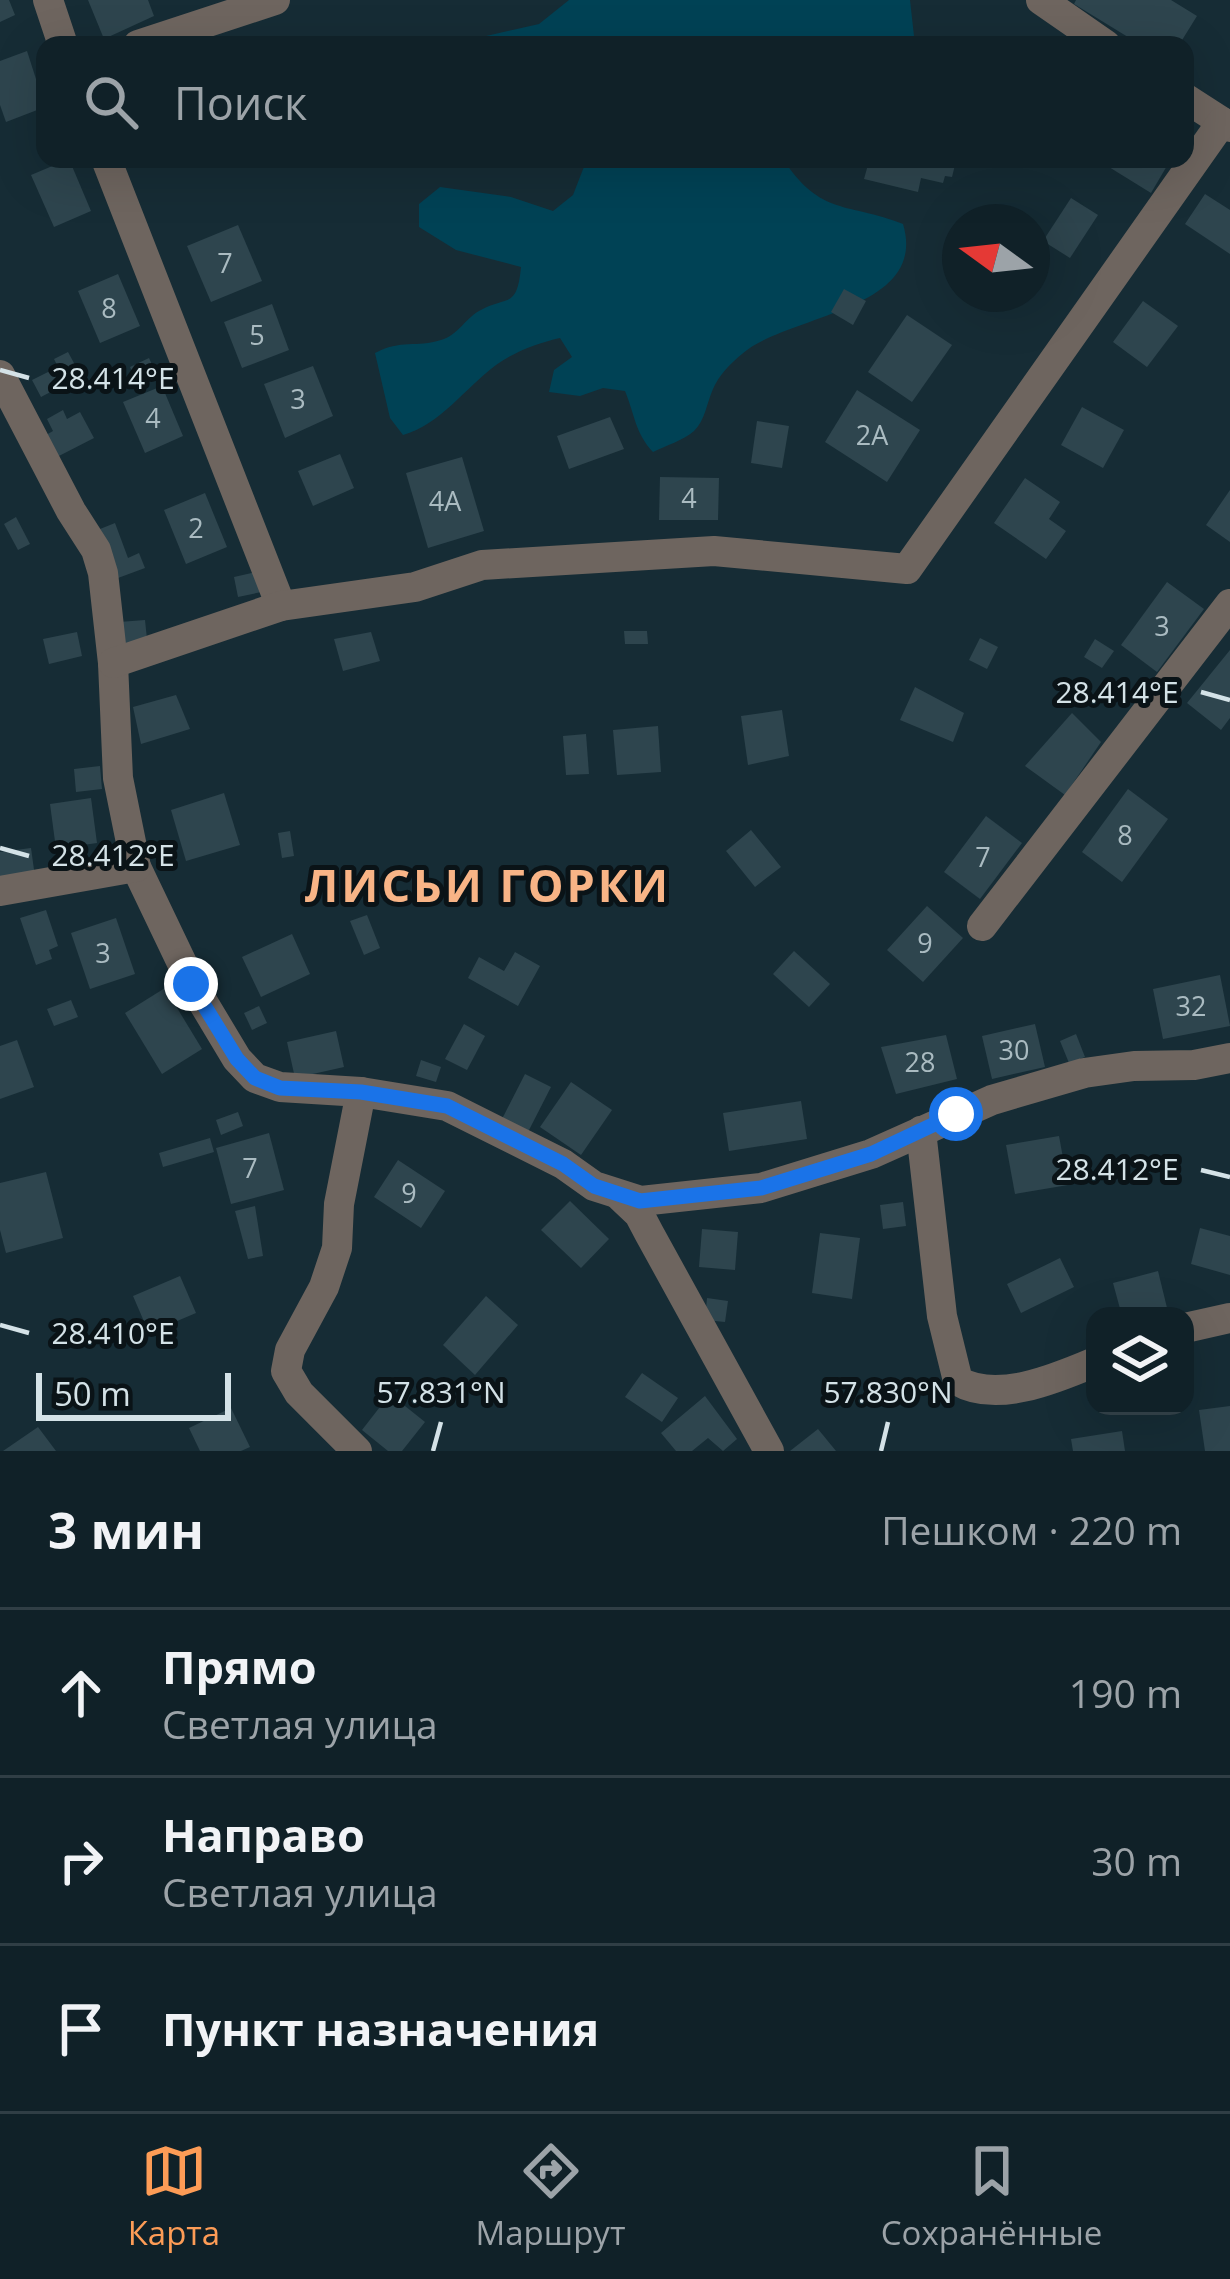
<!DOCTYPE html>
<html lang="ru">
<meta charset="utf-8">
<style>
:root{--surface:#102128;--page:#192930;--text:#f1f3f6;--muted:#9ca3a8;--line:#303e45;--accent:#fd9c56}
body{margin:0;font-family:"Open Sans",sans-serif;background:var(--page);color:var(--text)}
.controls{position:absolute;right:36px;bottom:36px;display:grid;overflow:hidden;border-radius:24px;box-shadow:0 12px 48px #0002}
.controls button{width:108px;height:108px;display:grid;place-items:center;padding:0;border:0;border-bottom:3px solid var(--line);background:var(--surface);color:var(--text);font:60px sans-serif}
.compass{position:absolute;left:942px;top:204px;width:108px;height:108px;border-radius:50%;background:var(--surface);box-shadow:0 12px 48px #0002;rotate:285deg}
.scale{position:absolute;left:36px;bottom:30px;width:195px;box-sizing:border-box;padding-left:12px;border:6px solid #d4e2e7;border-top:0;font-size:33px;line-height:42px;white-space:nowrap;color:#d4e2e7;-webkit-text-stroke:9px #0a1317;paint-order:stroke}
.stop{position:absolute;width:36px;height:36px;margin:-27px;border:9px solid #1a73e8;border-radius:50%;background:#fff}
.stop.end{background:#1a73e8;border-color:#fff;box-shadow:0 3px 12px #0008}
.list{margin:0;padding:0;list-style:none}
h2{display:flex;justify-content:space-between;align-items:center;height:156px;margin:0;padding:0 48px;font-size:51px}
h2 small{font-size:39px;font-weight:400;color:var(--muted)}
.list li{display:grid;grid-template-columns:78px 1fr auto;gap:36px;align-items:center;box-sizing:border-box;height:168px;padding:0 48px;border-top:3px solid var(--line)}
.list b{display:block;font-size:45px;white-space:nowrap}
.list p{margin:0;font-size:39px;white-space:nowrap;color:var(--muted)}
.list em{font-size:39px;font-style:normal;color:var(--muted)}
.icon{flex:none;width:66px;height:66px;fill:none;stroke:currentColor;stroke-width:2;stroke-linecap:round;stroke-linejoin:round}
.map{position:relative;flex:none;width:1230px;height:1451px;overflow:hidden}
.search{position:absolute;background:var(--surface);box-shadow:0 12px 48px #0002;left:36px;right:36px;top:36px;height:132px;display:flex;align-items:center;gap:30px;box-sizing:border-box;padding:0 42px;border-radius:24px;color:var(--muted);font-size:45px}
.sheet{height:660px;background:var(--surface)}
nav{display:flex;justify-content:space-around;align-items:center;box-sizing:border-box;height:168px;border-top:3px solid var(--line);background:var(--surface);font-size:33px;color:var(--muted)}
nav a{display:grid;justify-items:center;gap:6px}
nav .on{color:var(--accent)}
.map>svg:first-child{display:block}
.green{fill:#004255}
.building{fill:#2e454e}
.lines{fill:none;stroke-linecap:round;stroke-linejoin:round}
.minor{stroke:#6e655f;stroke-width:30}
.route{stroke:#1a73e8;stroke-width:15}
.ticks{fill:none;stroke:#d4e2e7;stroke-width:4.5}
.labels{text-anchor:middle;stroke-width:10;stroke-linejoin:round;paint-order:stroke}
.number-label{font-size:27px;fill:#aabbc1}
.district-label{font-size:45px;font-weight:bold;letter-spacing:3px;fill:#f8b486;stroke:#0a1317}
.ticks-label{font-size:30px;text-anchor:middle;fill:#d4e2e7;stroke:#0a1317;stroke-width:10;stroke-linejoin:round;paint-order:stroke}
</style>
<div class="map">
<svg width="1230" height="1451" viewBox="0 0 1230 1451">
<rect width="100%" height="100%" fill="#162c35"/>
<!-- green -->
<g class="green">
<polygon points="569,0 910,0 915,45 447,45 539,24"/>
<path d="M587 159H783C821 217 848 202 903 224 929 311 788 314 742 354 730 364 719 375 713 389 707 402 705 421 694 431 684 440 665 446 653 452 635 433 635 415 625 391L603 388 580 396 549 392 554 370 572 357 560 338C538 343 514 352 496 365 465 388 440 425 403 435L390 418 375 353C401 339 416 348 441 340 458 335 465 319 479 311 507 295 517 310 521 267L456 250 419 227V204L440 187 511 197 553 211 573 195Z"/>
</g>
<!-- building -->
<g class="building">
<polygon points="0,0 9,0 15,15 0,22"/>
<polygon points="88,0 148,0 154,16 104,39"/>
<polygon points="1076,0 1171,0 1197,16 1179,45 1141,45 1074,4"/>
<polygon points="27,51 45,107 6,122 0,105 0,61"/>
<polygon points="69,159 91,211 54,227 31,175"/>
<polygon points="877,159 948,159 956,161 952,177 945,176 943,183 921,178 918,192 864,179 869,161 876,163"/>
<polygon points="1096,159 1171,159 1151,193"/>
<polygon points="1205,194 1230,210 1230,254 1185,224"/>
<polygon points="1071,198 1098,215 1070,258 1043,241"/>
<polygon points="238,225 262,281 211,302 187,246"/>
<polygon points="118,274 140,326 100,343 78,291"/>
<polygon points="844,289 866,301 853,325 831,312"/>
<polygon points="1143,301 1178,326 1147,367 1113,342"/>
<polygon points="272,304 289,350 242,368 224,322"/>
<polygon points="907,315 952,345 912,402 868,372"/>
<polygon points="68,352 81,376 41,397 32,380 58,367 54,359"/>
<polygon points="149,358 154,369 135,378 130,367"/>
<polygon points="313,366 333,416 285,438 264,384"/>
<polygon points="162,386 183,436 145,453 123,402"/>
<polygon points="857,390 920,430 887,482 825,442"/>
<polygon points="1082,407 1124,430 1103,468 1061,445"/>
<polygon points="63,410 67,419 80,412 94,438 57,457 46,435 53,431 47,419"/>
<polygon points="610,417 624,449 569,469 557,436"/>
<polygon points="757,421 789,426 782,468 751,463"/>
<polygon points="340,454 354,488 313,506 298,471"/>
<polygon points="462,457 484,531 428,548 406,473"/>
<polygon points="660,477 719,478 718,520 659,520"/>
<polygon points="1025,478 1060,502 1049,519 1066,531 1046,559 994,523"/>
<polygon points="1230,490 1230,542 1206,525"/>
<polygon points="205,493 227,547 186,564 164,510"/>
<polygon points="16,517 30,544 18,550 4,524"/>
<polygon points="115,523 128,558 139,553 145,568 118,578 100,529"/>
<polygon points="261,571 266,591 238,597 234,577"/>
<polygon points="1167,582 1204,609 1157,672 1121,645"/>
<polygon points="145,620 148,649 121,651 119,622"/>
<polygon points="624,631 647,631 648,644 625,644"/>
<polygon points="77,632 82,656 49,664 43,639"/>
<polygon points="371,632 380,661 343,671 334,639"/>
<polygon points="980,638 998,647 987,669 969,660"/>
<polygon points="1095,639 1114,651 1102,668 1084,657"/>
<polygon points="1230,650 1230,718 1221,730 1187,703"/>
<polygon points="915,687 964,713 953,742 900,720"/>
<polygon points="176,695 190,729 141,744 133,707"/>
<polygon points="782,710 789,756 748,765 741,716"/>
<polygon points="1072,713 1101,742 1065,795 1025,766"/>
<polygon points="658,726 661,772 617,775 613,730"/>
<polygon points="586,734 589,774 566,775 563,736"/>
<polygon points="100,766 102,789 76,792 74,769"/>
<polygon points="1128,789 1168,819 1122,882 1082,852"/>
<polygon points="224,793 240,845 186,861 171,810"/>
<polygon points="91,798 97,843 56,849 50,804"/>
<polygon points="986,816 1022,843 980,899 944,872"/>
<polygon points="751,830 781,867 755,887 726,851"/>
<polygon points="290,831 294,856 282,858 278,833"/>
<polygon points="31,848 35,877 0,882 0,852"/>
<polygon points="927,906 963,938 923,982 887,950"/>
<polygon points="46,910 58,946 49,950 52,959 36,965 20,918"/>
<polygon points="367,915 380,948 364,955 350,921"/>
<polygon points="116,918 135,974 90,989 71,933"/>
<polygon points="292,934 310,974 261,997 242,957"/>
<polygon points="794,951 830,984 809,1007 773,974"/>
<polygon points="515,952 540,966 518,1006 468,978 479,957 504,971"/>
<polygon points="1220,975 1230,1026 1163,1039 1153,989"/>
<polygon points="165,988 202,1049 162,1074 125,1013"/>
<polygon points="71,1000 78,1017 54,1026 47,1009"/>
<polygon points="259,1006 267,1023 252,1030 244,1013"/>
<polygon points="464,1024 485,1036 467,1070 445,1059"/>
<polygon points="1035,1024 1045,1067 992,1079 982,1036"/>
<polygon points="336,1031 344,1067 295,1078 287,1042"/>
<polygon points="1076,1034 1085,1057 1069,1063 1060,1041"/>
<polygon points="946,1035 957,1079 896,1094 881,1047"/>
<polygon points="17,1040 34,1087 0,1099 0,1046"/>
<polygon points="421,1060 441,1067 436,1082 416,1076"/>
<polygon points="525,1074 551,1087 528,1132 502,1119"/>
<polygon points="571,1082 612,1110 581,1155 540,1127"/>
<polygon points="801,1101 807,1139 729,1151 723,1113"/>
<polygon points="238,1112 243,1126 221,1135 216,1120"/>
<polygon points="269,1133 284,1190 231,1204 216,1148"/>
<polygon points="1059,1136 1068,1185 1015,1194 1006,1145"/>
<polygon points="210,1138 214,1152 163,1167 159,1153"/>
<polygon points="398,1160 445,1191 421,1228 374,1197"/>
<polygon points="46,1172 63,1238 6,1253 0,1230 0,1183"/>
<polygon points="570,1201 609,1239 581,1268 541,1230"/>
<polygon points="903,1202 906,1226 883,1229 880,1205"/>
<polygon points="255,1206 263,1256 248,1259 235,1211"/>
<polygon points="1200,1228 1230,1236 1230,1275 1191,1264"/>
<polygon points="702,1229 738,1232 735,1270 699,1267"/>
<polygon points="820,1233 860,1238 852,1299 812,1293"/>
<polygon points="1060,1258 1074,1287 1021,1313 1007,1284"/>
<polygon points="1158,1271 1169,1316 1122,1316 1113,1283"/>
<polygon points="180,1276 196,1313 149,1333 133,1296"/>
<polygon points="486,1296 518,1325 475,1375 443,1345"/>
<polygon points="707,1298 728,1301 725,1322 705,1320"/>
<polygon points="642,1373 678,1398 662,1422 625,1397"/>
<polygon points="390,1394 425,1422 402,1451 388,1451 362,1430"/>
<polygon points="705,1396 737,1439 723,1451 708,1438 692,1451 676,1451 661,1433"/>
<polygon points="1230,1406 1230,1451 1205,1451 1199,1410"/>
<polygon points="231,1408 250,1447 241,1451 200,1451 189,1428"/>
<polygon points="38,1427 56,1451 3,1451"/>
<polygon points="818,1429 836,1451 790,1451"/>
<polygon points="1122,1431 1125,1451 1073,1451 1071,1439"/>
</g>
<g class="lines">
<!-- minor -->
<g class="minor">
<polyline points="48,0 63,45"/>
<polyline points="1041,0 1106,45"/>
<polyline points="138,45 275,0"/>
<polyline points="1185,98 1230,127"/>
<polyline points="106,159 281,606"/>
<polyline points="0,375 71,511 96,550 103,573 113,663 118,778 136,867 192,984 237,1059 255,1078 280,1087 361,1092 447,1106 563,1164 594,1186 641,1201 761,1188 871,1154 992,1100 1084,1073 1134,1066 1194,1065 1230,1058"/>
<polyline points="113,663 281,606 415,587 482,565 714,551 907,569 1222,122"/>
<polyline points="0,891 136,867"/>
<polyline points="982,926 1230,604"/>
<path d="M921 1131 942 1316 958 1381C997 1404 1057 1378 1095 1362"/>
<polyline points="621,1197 639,1214 649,1233 769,1451"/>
<polyline points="1185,1328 1230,1318"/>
<polyline points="357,1451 299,1393 286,1371 290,1350 324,1287 337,1248 339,1204 361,1092"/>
</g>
</g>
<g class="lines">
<!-- route -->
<polyline class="route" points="191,984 237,1059 255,1078 280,1088 361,1092 447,1106 563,1164 594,1186 640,1201 761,1188 871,1154 956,1114"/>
</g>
<!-- ticks -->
<path class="ticks" d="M0 370 29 378M1201 692 1230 700M0 848 29 856M1201 1170 1230 1177M0 1325 29 1333M433 1451 441 1422M881 1451 888 1422"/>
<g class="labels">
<!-- number labels -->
<g class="number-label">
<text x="225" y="273">7</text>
<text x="109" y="318">8</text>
<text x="257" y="345">5</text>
<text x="298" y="409">3</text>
<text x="153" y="428">4</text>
<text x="872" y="445">2А</text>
<text x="689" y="508">4</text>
<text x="445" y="511">4А</text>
<text x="196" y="538">2</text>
<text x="1162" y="636">3</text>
<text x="1125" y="845">8</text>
<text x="983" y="867">7</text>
<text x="925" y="953">9</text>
<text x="103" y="963">3</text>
<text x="1191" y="1016">32</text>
<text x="1014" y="1060">30</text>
<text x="920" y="1072">28</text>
<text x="250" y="1178">7</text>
<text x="409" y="1203">9</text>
</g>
<!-- district labels -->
<g class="district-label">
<text x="488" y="902">ЛИСЬИ ГОРКИ</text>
</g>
</g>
<g class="ticks-label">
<text x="113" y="389">28.414°E</text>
<text x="1117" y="703">28.414°E</text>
<text x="113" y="866">28.412°E</text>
<text x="1117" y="1180">28.412°E</text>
<text x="113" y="1344">28.410°E</text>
<text x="441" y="1403">57.831°N</text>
<text x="888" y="1403">57.830°N</text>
</g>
</svg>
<div class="controls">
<button><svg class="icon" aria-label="layers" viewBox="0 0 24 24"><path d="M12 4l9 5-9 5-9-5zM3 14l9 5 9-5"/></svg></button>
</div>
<svg class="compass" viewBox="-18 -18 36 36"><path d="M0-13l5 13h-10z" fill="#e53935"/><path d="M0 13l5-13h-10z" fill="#9ca3a8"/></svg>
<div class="scale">50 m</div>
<div class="stop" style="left:956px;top:1114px"></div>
<div class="stop end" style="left:191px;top:984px"></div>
<div class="search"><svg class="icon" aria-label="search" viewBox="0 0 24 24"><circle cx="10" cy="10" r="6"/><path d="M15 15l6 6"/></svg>Поиск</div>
</div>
<section class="sheet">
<h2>3 мин<small>Пешком · 220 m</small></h2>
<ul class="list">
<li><svg class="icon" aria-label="ahead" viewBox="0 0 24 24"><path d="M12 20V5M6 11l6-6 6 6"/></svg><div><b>Прямо</b><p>Светлая улица</p></div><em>190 m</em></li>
<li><svg class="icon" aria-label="right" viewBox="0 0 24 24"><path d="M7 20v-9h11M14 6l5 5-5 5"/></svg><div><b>Направо</b><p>Светлая улица</p></div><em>30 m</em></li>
<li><svg class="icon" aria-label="arrive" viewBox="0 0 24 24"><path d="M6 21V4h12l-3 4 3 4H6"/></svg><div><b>Пункт назначения</b></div></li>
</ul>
</section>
<nav>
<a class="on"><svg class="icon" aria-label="map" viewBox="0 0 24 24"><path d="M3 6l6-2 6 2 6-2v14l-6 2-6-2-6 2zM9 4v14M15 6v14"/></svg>Карта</a>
<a><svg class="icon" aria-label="directions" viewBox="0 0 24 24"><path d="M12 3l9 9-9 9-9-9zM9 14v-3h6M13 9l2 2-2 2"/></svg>Маршрут</a>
<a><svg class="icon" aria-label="saved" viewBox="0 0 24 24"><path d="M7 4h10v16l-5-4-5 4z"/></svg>Сохранённые</a>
</nav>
